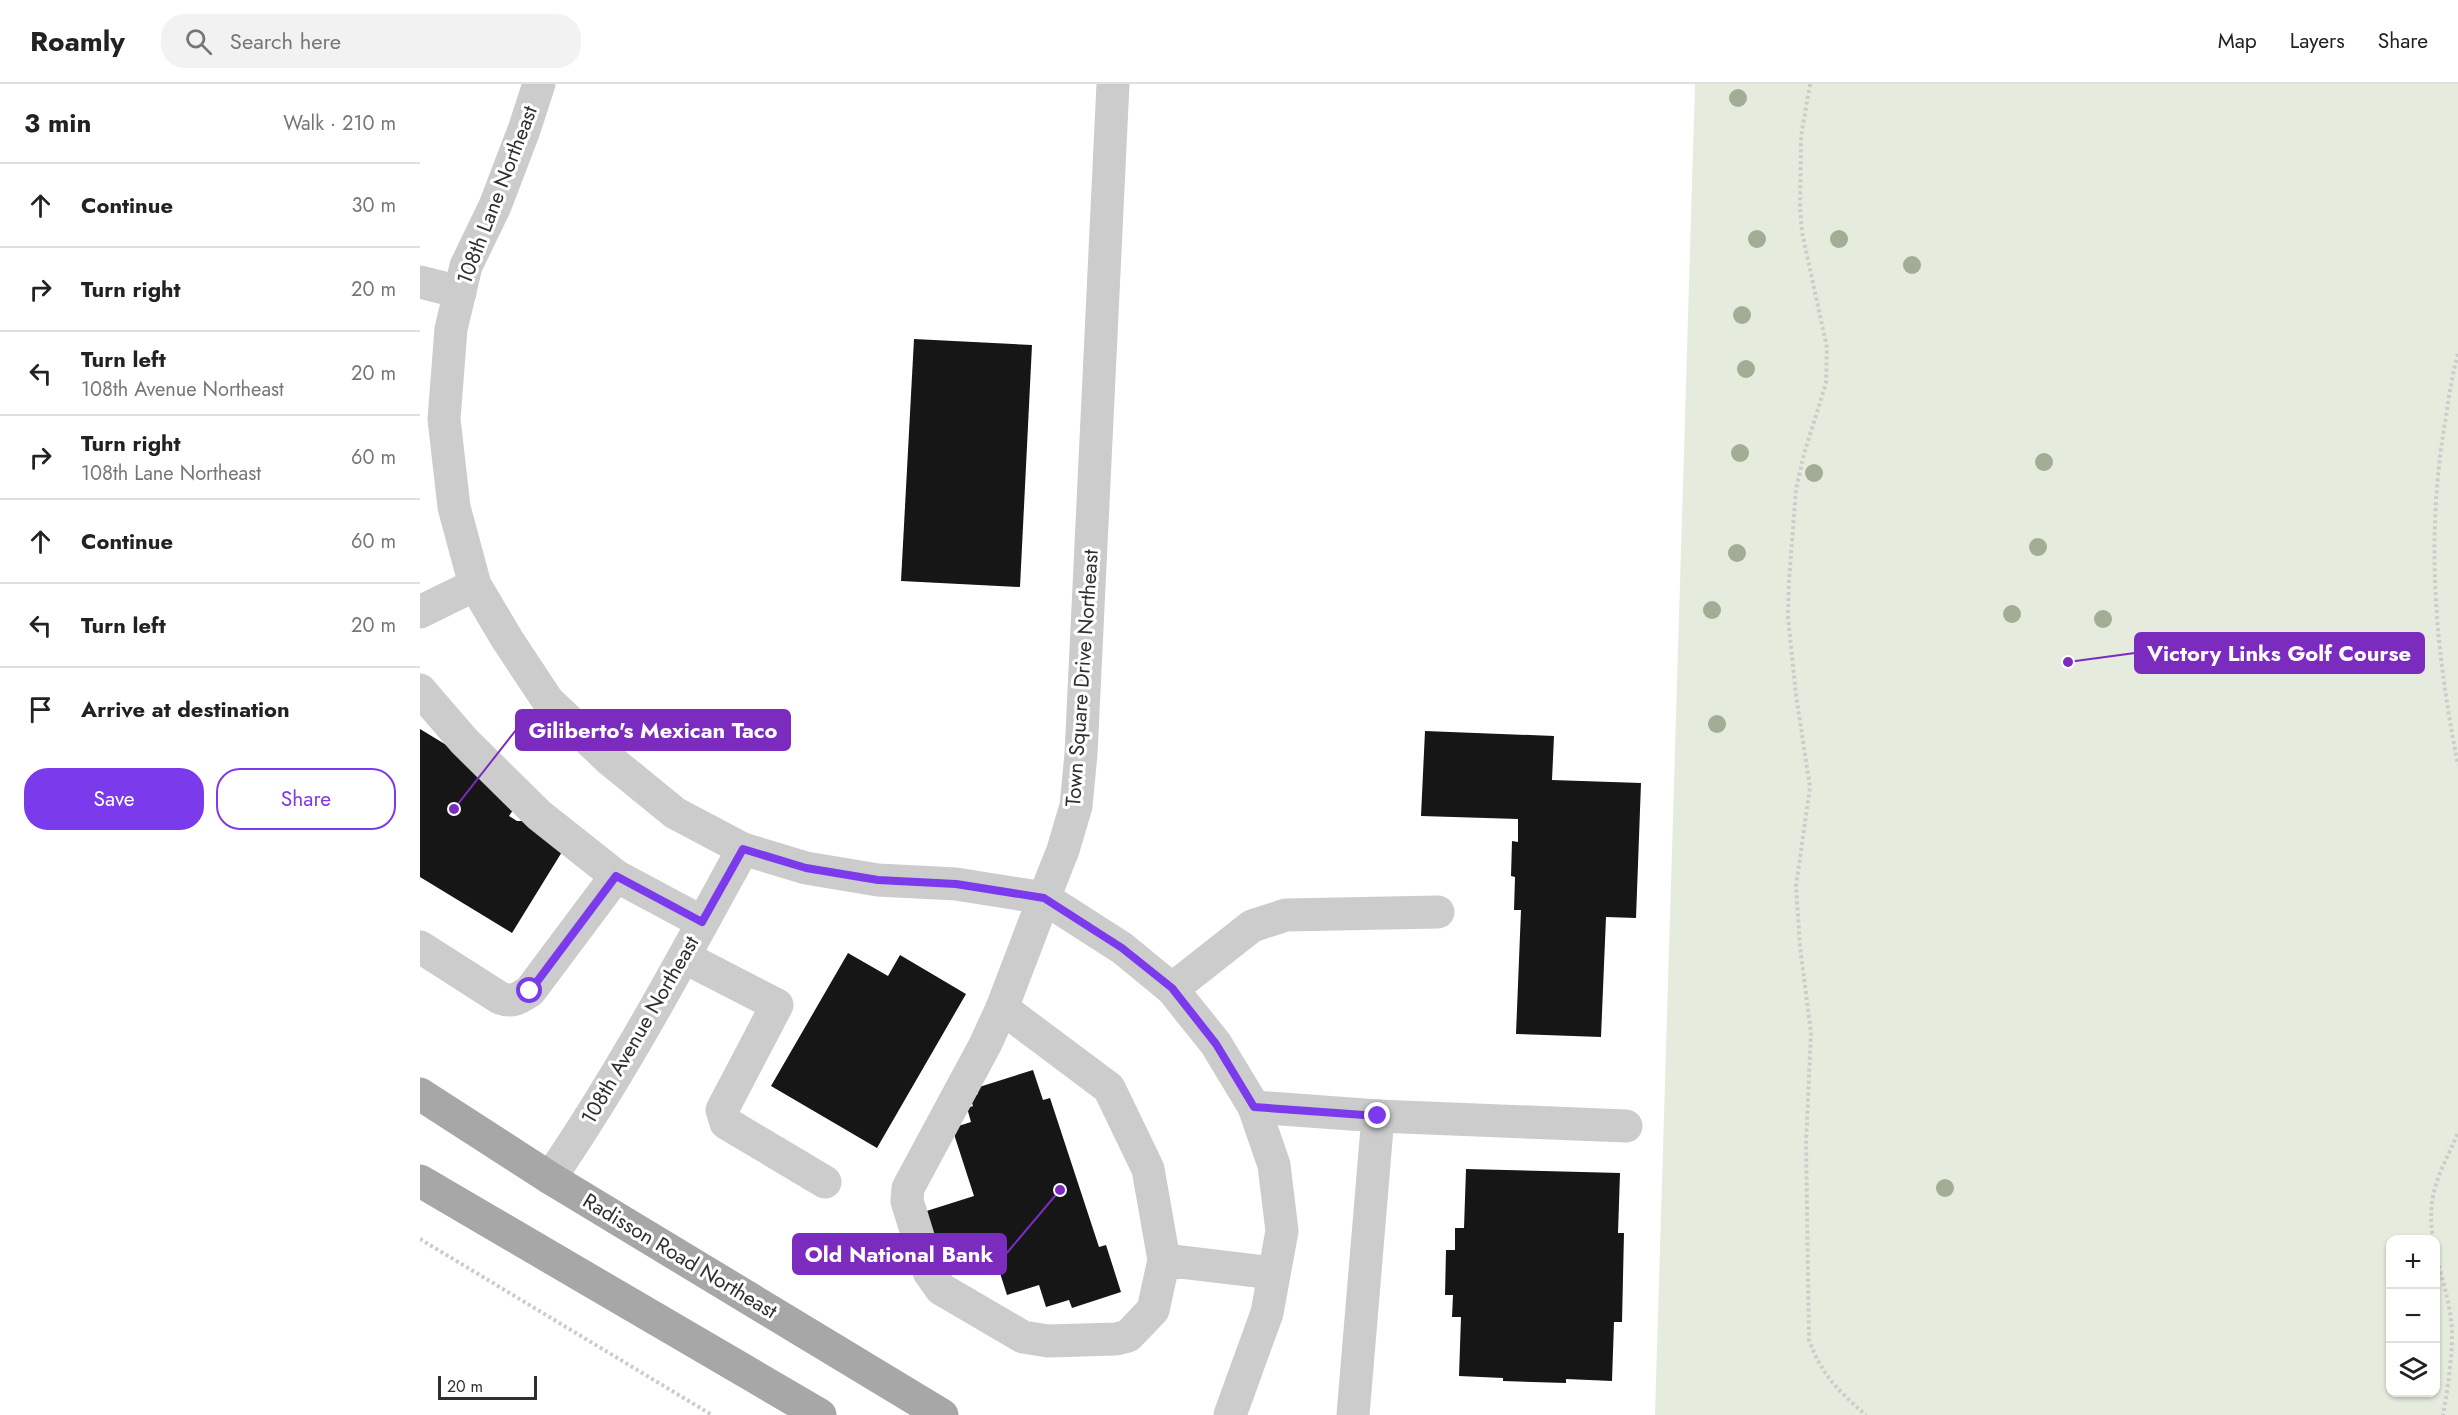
<!DOCTYPE html>
<meta charset="utf-8">
<style>
:root{--surface:#fff;--page:#f2f2f2;--text:#222;--muted:#767676;--line:#e0e0e0;--accent:#7c3aed}
body{margin:0;font-family:Jost,sans-serif;background:var(--page);color:var(--text)}
.controls{position:absolute;right:18px;bottom:18px;display:grid;overflow:hidden;border-radius:12px;box-shadow:0 2px 4px #0004}
.controls button{width:54px;height:54px;display:grid;place-items:center;padding:0;border:0;border-bottom:2px solid var(--line);background:var(--surface);color:var(--text);font:30px sans-serif}
.scale{position:absolute;left:18px;bottom:15px;width:99px;box-sizing:border-box;padding-left:6px;border:3px solid #2f2f2f;border-top:0;font-size:16px;line-height:21px;white-space:nowrap;color:#2f2f2f;-webkit-text-stroke:4px #fff;paint-order:stroke}
.stop{position:absolute;width:18px;height:18px;margin:-14px;border:4px solid #7c3aed;border-radius:50%;background:#fff}
.stop.end{background:#7c3aed;border-color:#fff;box-shadow:0 2px 6px #0008}
.list{margin:0;padding:0;list-style:none}
h2{display:flex;justify-content:space-between;align-items:center;height:78px;margin:0;padding:0 24px;font-size:26px}
h2 small{font-size:20px;font-weight:400;color:var(--muted)}
.list li{display:grid;grid-template-columns:39px 1fr auto;gap:18px;align-items:center;box-sizing:border-box;height:84px;padding:0 24px;border-top:2px solid var(--line)}
.list b{display:block;font-size:22px;white-space:nowrap}
.list p{margin:0;font-size:20px;white-space:nowrap;color:var(--muted)}
.list em{font-size:20px;font-style:normal;color:var(--muted)}
.actions{display:flex;gap:12px;padding:18px 24px}
.actions a{flex:1;padding:14px 0;border:2px solid var(--accent);border-radius:24px;text-align:center;font-size:21px;color:var(--accent)}
.actions .main{background:var(--accent);color:#fff}
.icon{flex:none;width:33px;height:33px;fill:none;stroke:currentColor;stroke-width:2;stroke-linecap:round;stroke-linejoin:round}
.map{position:relative;flex:none;width:2038px;height:1331px;overflow:hidden}
header{display:flex;align-items:center;gap:36px;box-sizing:border-box;height:84px;padding:0 30px;background:var(--surface);border-bottom:2px solid var(--line)}
header strong{font-size:28px}
nav{display:flex;gap:33px;margin-inline-start:auto;font-size:21px}
.search{width:420px;height:54px;background:var(--page);display:flex;align-items:center;gap:15px;box-sizing:border-box;padding:0 21px;border-radius:24px;color:var(--muted);font-size:22px}
main{display:flex}
aside{flex:1;background:var(--surface)}
.map>svg:first-child{display:block}
.green{fill:#e6ecdd;fill-rule:evenodd}
.building{fill:#161616}
.lines{fill:none;stroke-linecap:round;stroke-linejoin:round}
.path{stroke:#ccc;stroke-width:4;stroke-dasharray:3 3;stroke-linecap:butt}
.minor{stroke:#ccc;stroke-width:33}
.major{stroke:#a7a7a7;stroke-width:33}
.tree{fill:#a1ad94}
.route{stroke:#7c3aed;stroke-width:8}
.labels{text-anchor:middle;stroke-width:6;stroke-linejoin:round;paint-order:stroke}
.street-label{font-size:21px;fill:#2f2f2f;stroke:#fff}
.leader{fill:none;stroke:#7b2cbf;stroke-width:2}
.callout-dot{fill:#7b2cbf;stroke:#fff;stroke-width:2}
.callout{fill:#7b2cbf;stroke:#7b2cbf;stroke-width:2}
.callout-label{font-size:22px;text-anchor:middle;font-weight:bold;fill:#fff}
</style>
<header>
<strong>Roamly</strong>
<div class="search"><svg class="icon" aria-label="search" viewBox="0 0 24 24"><circle cx="10" cy="10" r="6"/><path d="M15 15l6 6"/></svg>Search here</div>
<nav><a>Map</a><a>Layers</a><a>Share</a></nav>
</header>
<main>
<aside>
<h2>3 min<small>Walk · 210 m</small></h2>
<ul class="list">
<li><svg class="icon" aria-label="ahead" viewBox="0 0 24 24"><path d="M12 20V5M6 11l6-6 6 6"/></svg><div><b>Continue</b></div><em>30 m</em></li>
<li><svg class="icon" aria-label="right" viewBox="0 0 24 24"><path d="M7 20v-9h11M14 6l5 5-5 5"/></svg><div><b>Turn right</b></div><em>20 m</em></li>
<li><svg class="icon" aria-label="left" viewBox="0 0 24 24"><path d="M17 20v-9H6M10 6l-5 5 5 5"/></svg><div><b>Turn left</b><p>108th Avenue Northeast</p></div><em>20 m</em></li>
<li><svg class="icon" aria-label="right" viewBox="0 0 24 24"><path d="M7 20v-9h11M14 6l5 5-5 5"/></svg><div><b>Turn right</b><p>108th Lane Northeast</p></div><em>60 m</em></li>
<li><svg class="icon" aria-label="ahead" viewBox="0 0 24 24"><path d="M12 20V5M6 11l6-6 6 6"/></svg><div><b>Continue</b></div><em>60 m</em></li>
<li><svg class="icon" aria-label="left" viewBox="0 0 24 24"><path d="M17 20v-9H6M10 6l-5 5 5 5"/></svg><div><b>Turn left</b></div><em>20 m</em></li>
<li><svg class="icon" aria-label="arrive" viewBox="0 0 24 24"><path d="M6 21V4h12l-3 4 3 4H6"/></svg><div><b>Arrive at destination</b></div></li>
</ul>
<div class="actions"><a class="main">Save</a><a>Share</a></div>
</aside>
<div class="map">
<svg width="2038" height="1331" viewBox="0 0 2038 1331">
<rect width="100%" height="100%" fill="#fff"/>
<!-- green -->
<path class="green" d="M1275 0H2038V1331H1235ZM1970 1156H2016V1308H1970Z"/>
<!-- building -->
<g class="building">
<polygon points="494,255 612,261 600,503 481,497"/>
<polygon points="0,645 61,682 93,726 89,732 97,737 102,737 145,763 92,849 0,793"/>
<polygon points="1005,647 1134,652 1132,696 1221,699 1216,834 1186,833 1181,953 1096,950 1101,826 1094,826 1095,793 1091,792 1092,757 1098,758 1098,735 1001,732"/>
<polygon points="428,869 468,892 480,871 546,910 457,1064 351,1002"/>
<polygon points="613,986 623,1016 630,1014 679,1163 686,1161 701,1208 652,1224 649,1216 626,1223 619,1201 587,1211 571,1161 512,1180 497,1130 554,1112 532,1044 551,1038 547,1024 553,1022 550,1012 558,1010 556,1004"/>
<polygon points="1046,1085 1200,1089 1198,1149 1204,1149 1202,1238 1194,1238 1192,1297 1146,1295 1146,1299 1083,1297 1083,1294 1039,1292 1041,1233 1032,1233 1033,1211 1025,1211 1026,1166 1035,1166 1035,1144 1044,1144"/>
</g>
<g class="lines">
<!-- path -->
<g class="path">
<path d="M1390 0 1381 53 1380 123 1382 148 1407 264 1406 299 1384 370 1376 405 1369 497 1368 533 1376 611 1390 703 1376 802 1380 863 1391 948 1386 1060 1389 1256C1401 1290 1419 1308 1446 1331"/>
<path d="M2038 270C2032 291 2029 312 2026 333 2005 452 2015 564 2038 681"/>
<polyline points="0,1155 292,1331"/>
<path d="M2013 1156C2006 1109 2020 1090 2038 1049"/>
<path d="M2016 1170C2022 1196 2031 1221 2032 1248 2032 1275 2028 1304 2023 1331"/>
</g>
<!-- minor -->
<g class="minor">
<polyline points="119,0 104,46 75,122 46,182 31,245 24,335 34,423 55,501 87,555 128,617 190,676 255,729 323,765 386,784 458,796 536,800 624,814 582,924 565,961 488,1104 487,1117 509,1188 521,1205 603,1253 628,1257 696,1255 708,1252 733,1226 744,1176 854,1189"/>
<polyline points="693,0 661,670 656,722 643,766 624,814 702,864 752,905 796,960 834,1023 854,1081 862,1147 847,1229 810,1331"/>
<polyline points="0,198 40,208"/>
<polyline points="0,528 55,501"/>
<polyline points="0,606 44,657 119,731 196,792 282,838"/>
<path d="M0 863 80 914C93 919 99 914 110 907L196 792"/>
<polyline points="264,873 357,921 302,1026 306,1039 405,1098"/>
<polyline points="752,905 832,842 866,831 1018,828"/>
<polyline points="582,924 689,1004 728,1085 744,1176"/>
<polyline points="834,1023 958,1032 933,1331"/>
<polyline points="958,1032 1206,1042"/>
<path d="M130 1094C202 989 262 876 323 765"/>
</g>
<!-- major -->
<g class="major">
<polyline points="0,1010 130,1094 522,1331"/>
<polyline points="0,1097 400,1331"/>
</g>
</g>
<!-- trees -->
<g class="tree">
<circle cx="1318" cy="14" r="9"/>
<circle cx="1337" cy="155" r="9"/>
<circle cx="1419" cy="155" r="9"/>
<circle cx="1492" cy="181" r="9"/>
<circle cx="1322" cy="231" r="9"/>
<circle cx="1326" cy="285" r="9"/>
<circle cx="1320" cy="369" r="9"/>
<circle cx="1624" cy="378" r="9"/>
<circle cx="1394" cy="389" r="9"/>
<circle cx="1618" cy="463" r="9"/>
<circle cx="1317" cy="469" r="9"/>
<circle cx="1292" cy="526" r="9"/>
<circle cx="1592" cy="530" r="9"/>
<circle cx="1683" cy="535" r="9"/>
<circle cx="1297" cy="640" r="9"/>
<circle cx="1525" cy="1104" r="9"/>
</g>
<g class="lines">
<!-- route -->
<polyline class="route" points="110,907 196,792 282,838 323,765 386,784 458,796 536,800 624,814 702,864 752,904 796,960 834,1023 958,1032"/>
</g>
<g class="labels">
<!-- street labels -->
<g class="street-label">
<text transform="translate(77 111) rotate(-69)" y="7">108th Lane Northeast</text>
<text transform="translate(662 594) rotate(-86)" y="7">Town Square Drive Northeast</text>
<text transform="translate(220 946) rotate(-60)" y="7">108th Avenue Northeast</text>
<text transform="translate(260 1172) rotate(31)" y="7">Radisson Road Northeast</text>
</g>
</g>
<!-- callouts -->
<path class="leader" d="M1648 578L1715 569M34 725L96 646M640 1106L586 1170"/>
<g class="callout-dot">
<circle cx="1648" cy="578" r="6"/>
<circle cx="34" cy="725" r="6"/>
<circle cx="640" cy="1106" r="6"/>
</g>
<g class="callout">
<rect x="1715" y="549" width="289" height="40" rx="6"/>
<rect x="96" y="626" width="274" height="40" rx="6"/>
<rect x="373" y="1150" width="213" height="40" rx="6"/>
</g>
<g class="callout-label">
<text x="1859" y="577">Victory Links Golf Course</text>
<text x="233" y="654">Giliberto's Mexican Taco</text>
<text x="479" y="1178">Old National Bank</text>
</g>
</svg>
<div class="controls">
<button>+</button>
<button>−</button>
<button><svg class="icon" aria-label="layers" viewBox="0 0 24 24"><path d="M12 4l9 5-9 5-9-5zM3 14l9 5 9-5"/></svg></button>
</div>
<div class="scale">20 m</div>
<div class="stop" style="left:110px;top:907px"></div>
<div class="stop end" style="left:958px;top:1032px"></div>
</div>
</main>
